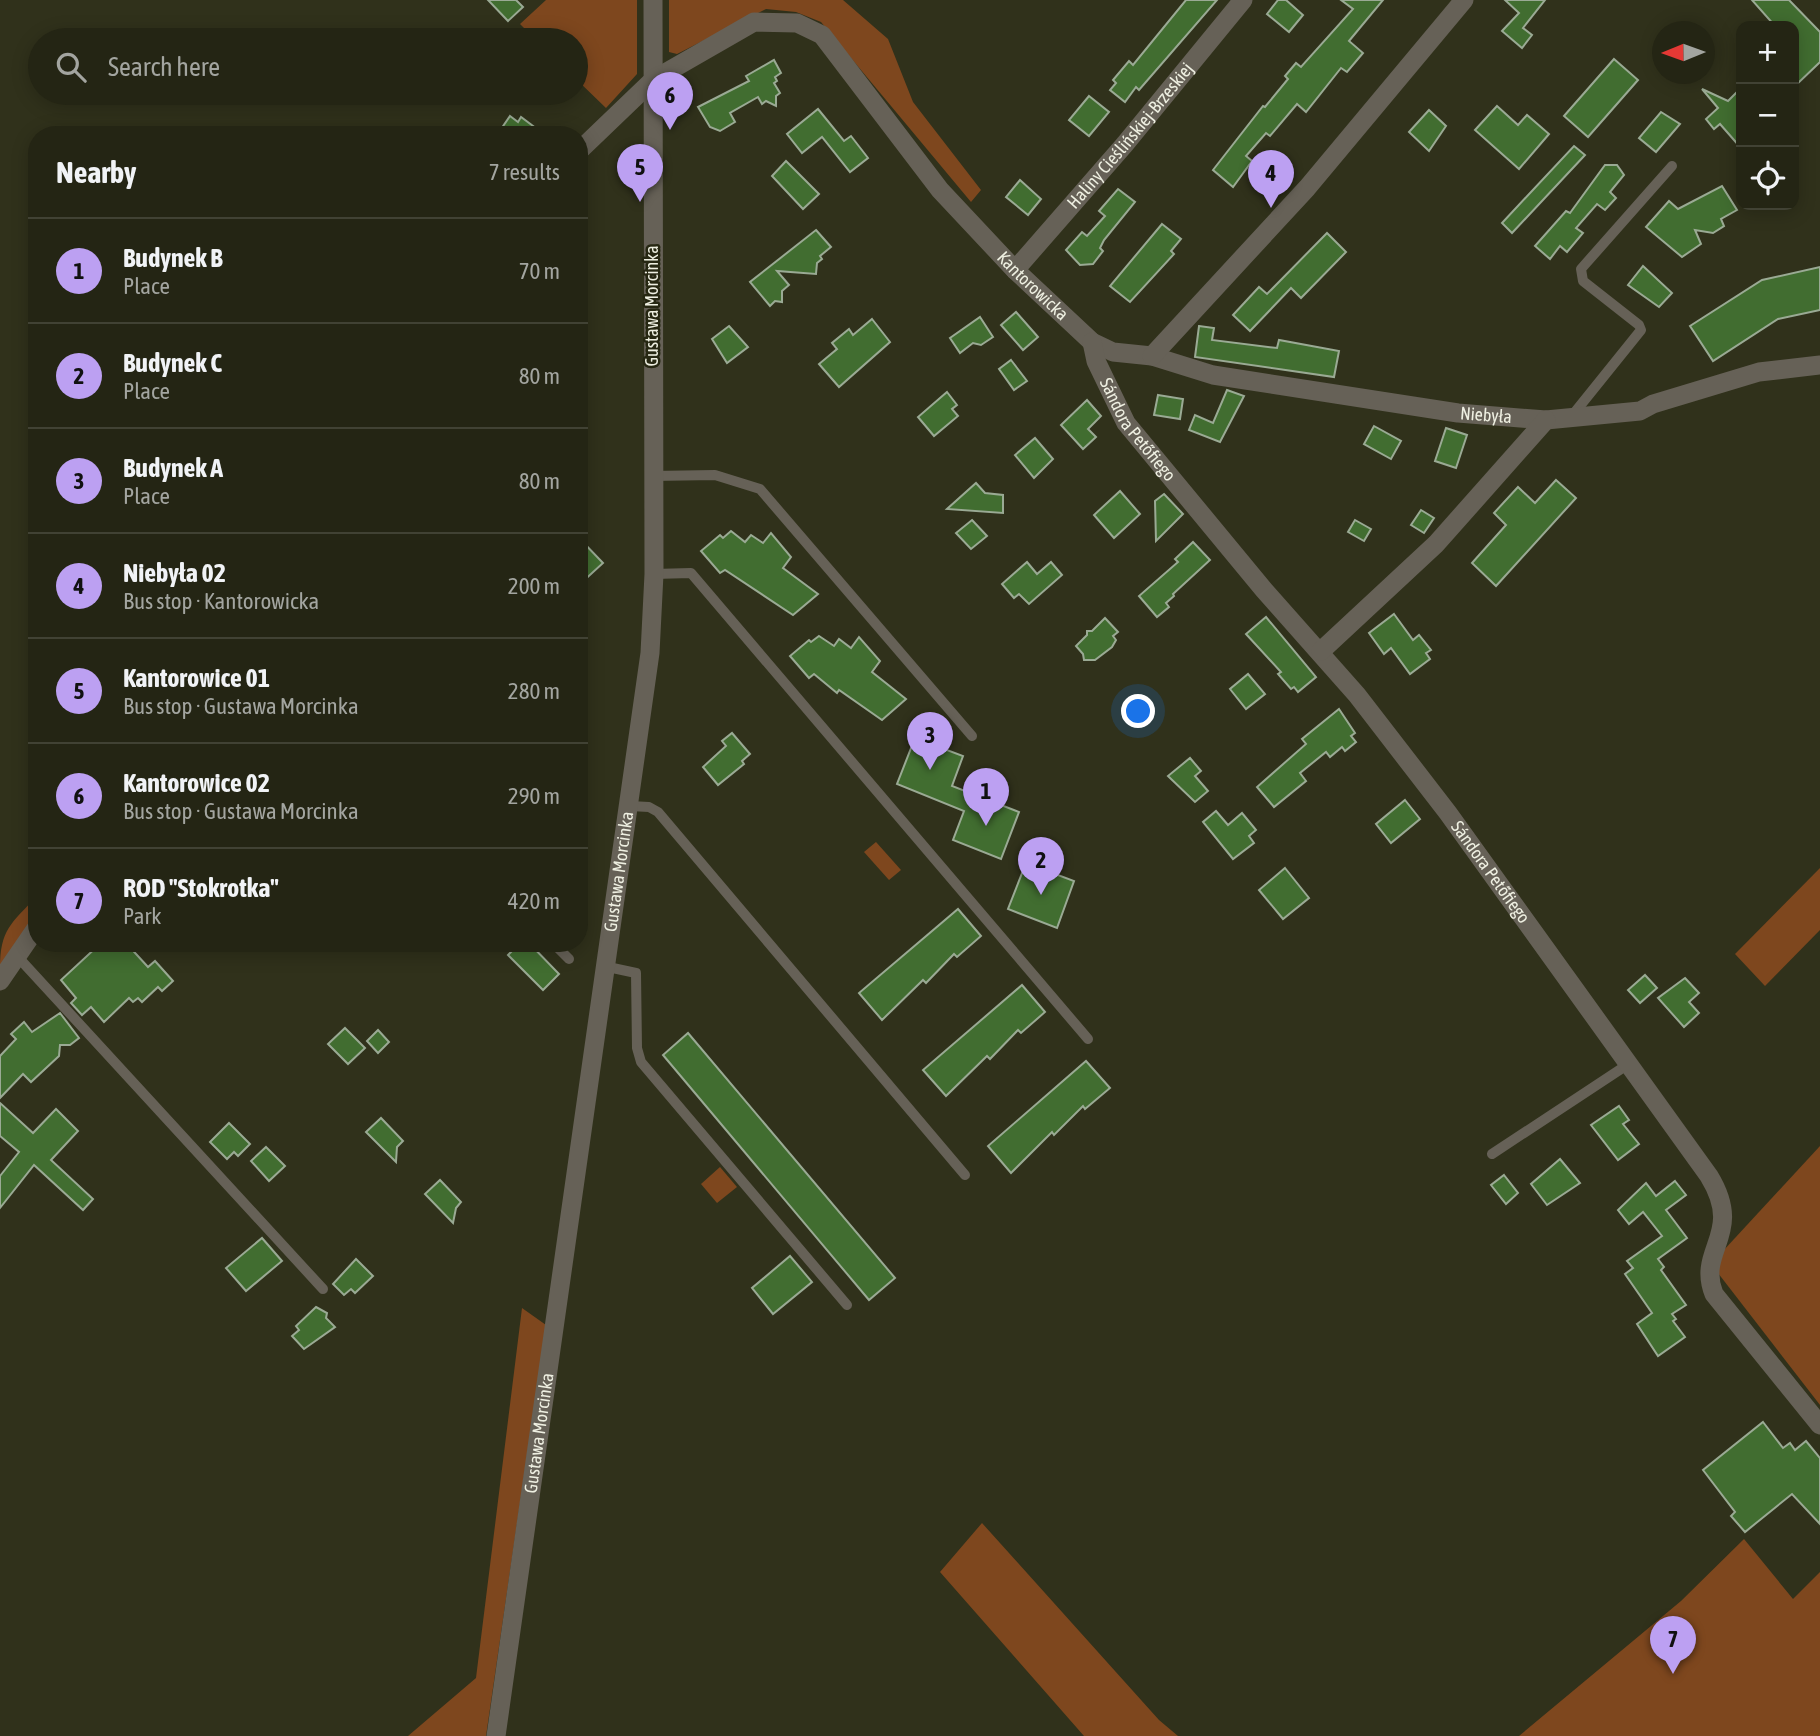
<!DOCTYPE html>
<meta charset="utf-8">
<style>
:root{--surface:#242514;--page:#303122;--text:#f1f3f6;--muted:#a3a5a0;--line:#414234;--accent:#bca0f2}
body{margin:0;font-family:"Asap Condensed",sans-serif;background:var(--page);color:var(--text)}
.controls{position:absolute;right:21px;top:21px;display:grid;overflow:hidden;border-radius:14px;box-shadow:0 4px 18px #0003}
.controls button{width:63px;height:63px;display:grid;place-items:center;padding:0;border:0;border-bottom:2px solid var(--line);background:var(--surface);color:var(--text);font:35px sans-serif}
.compass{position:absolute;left:1652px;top:21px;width:63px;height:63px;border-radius:50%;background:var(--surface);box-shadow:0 4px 18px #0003;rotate:269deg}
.you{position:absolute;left:1139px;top:712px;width:24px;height:24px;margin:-18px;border:5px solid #fff;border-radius:50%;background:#1a73e8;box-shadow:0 0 0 10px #1a73e833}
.badge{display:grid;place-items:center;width:46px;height:46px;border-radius:50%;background:var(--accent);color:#111;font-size:23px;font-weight:700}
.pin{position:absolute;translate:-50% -58px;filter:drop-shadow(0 2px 4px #0008)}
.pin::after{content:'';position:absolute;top:37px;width:24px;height:21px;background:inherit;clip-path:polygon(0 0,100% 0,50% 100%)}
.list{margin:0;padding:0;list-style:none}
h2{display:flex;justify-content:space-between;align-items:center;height:91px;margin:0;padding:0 28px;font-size:30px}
h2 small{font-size:23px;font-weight:400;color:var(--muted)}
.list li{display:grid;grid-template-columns:46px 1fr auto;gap:21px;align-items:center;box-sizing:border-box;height:105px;padding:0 28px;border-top:2px solid var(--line)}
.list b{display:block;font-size:26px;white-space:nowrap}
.list p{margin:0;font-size:23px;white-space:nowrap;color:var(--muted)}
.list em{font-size:23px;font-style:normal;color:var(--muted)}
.icon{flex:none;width:38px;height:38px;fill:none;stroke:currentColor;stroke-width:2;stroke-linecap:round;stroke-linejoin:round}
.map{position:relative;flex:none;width:1820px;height:1736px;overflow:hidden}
.search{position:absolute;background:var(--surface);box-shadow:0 4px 18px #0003;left:28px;top:28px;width:560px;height:77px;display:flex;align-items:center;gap:18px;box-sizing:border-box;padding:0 24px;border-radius:38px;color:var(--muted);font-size:26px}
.panel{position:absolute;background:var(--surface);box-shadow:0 4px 18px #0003;left:28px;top:126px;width:560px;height:826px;border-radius:28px}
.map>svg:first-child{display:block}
.green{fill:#7e471e}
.building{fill:#416d30;stroke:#9aaa94;stroke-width:2}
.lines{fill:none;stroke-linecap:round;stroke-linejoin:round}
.service{stroke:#666157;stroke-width:10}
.minor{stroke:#666157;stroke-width:19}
.tertiary{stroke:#666157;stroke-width:19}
.labels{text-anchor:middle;stroke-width:5;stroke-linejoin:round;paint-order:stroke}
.street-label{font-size:18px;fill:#eeefe1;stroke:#262712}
</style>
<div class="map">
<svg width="1820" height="1736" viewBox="0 0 1820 1736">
<rect width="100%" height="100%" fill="#30311b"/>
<!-- green -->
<g class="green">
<polygon points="546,0 637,0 637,74 606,108 576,79 576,40 536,40 520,24"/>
<polygon points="669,0 843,0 888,39 913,102 981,190 971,202 821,22 796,12 766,9 677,54 669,52"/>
<polygon points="876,842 901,870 889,880 864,852"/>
<polygon points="1820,868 1820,930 1765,986 1735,954"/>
<path d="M37 896V913L0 969C0 929 11 924 37 896Z"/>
<polygon points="1820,1146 1820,1405 1711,1264"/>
<polygon points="720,1167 737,1187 717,1203 701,1184"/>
<polygon points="522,1308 546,1325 486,1736 408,1736 476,1678"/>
<polygon points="982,1523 1159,1720 1178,1736 1084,1736 940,1572"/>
<polygon points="1744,1539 1793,1599 1820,1572 1820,1736 1519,1736 1681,1601"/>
</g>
<!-- building -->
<g class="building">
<polygon points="488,0 516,0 523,7 508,21"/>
<polygon points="1186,0 1217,0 1139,90 1136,87 1125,102 1110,90 1116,83 1113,80 1129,61 1133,65"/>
<polygon points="1278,0 1286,0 1303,15 1289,32 1267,14"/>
<polygon points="1341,0 1383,0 1349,41 1363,53 1347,72 1341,68 1306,112 1297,104 1270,136 1266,133 1246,156 1252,161 1233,187 1213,170 1263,106 1265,107 1288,79 1285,76 1296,63 1301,67 1353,9"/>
<polygon points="1505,0 1545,0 1523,28 1532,35 1522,48 1502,31 1519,13"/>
<polygon points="1752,0 1789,0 1820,32 1820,62 1794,87 1794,26 1775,26"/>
<polygon points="1614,59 1638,80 1588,137 1564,116"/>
<polygon points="774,60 781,73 775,77 777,81 774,83 780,93 776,96 776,106 766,101 762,104 758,97 730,113 735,122 720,131 710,127 698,107 749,81 746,76"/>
<polygon points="1741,88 1741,148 1720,124 1714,129 1706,119 1718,108 1702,89 1728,101"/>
<polygon points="1089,96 1109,112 1089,136 1069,120"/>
<polygon points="1497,106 1518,125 1527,115 1549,134 1519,169 1475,130"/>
<polygon points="818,109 844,141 851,136 868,158 850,172 822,137 802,153 787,134"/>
<polygon points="1429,110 1446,126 1429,151 1409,132"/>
<polygon points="1661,112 1680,124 1656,152 1639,138"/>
<polygon points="510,116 518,122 521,117 545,135 497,135"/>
<polygon points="1574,146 1585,155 1512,233 1502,223"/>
<polygon points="786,161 819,194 803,209 772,176"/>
<polygon points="1605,165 1617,165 1624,175 1610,192 1616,198 1605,210 1597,204 1576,228 1583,233 1567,252 1560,246 1550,259 1535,246 1566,211 1570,213"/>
<polygon points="1020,180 1041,199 1028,215 1006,197"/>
<polygon points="1722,186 1737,210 1721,219 1724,226 1713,233 1695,230 1701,244 1682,257 1646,227 1669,201 1678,209"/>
<polygon points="1118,189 1135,202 1104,240 1100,248 1103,251 1093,264 1080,265 1066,250 1082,232 1087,236 1105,216 1099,211"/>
<polygon points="1162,224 1181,239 1171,251 1174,254 1130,302 1110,286"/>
<polygon points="816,230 831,247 820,256 822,259 817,263 816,274 777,271 789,285 782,291 782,302 775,301 770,306 750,282"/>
<polygon points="1327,233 1346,252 1301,298 1291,288 1250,331 1233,315 1259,287 1267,294"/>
<polygon points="1643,266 1672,293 1659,307 1628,285"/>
<polygon points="1820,267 1820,310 1778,319 1713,361 1690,326 1762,280"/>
<polygon points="1016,312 1038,337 1023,350 1001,325"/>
<polygon points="980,317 993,337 981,345 973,343 960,353 950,338"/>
<polygon points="872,319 890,342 839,387 819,364 837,349 832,343 849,329 853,335"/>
<polygon points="729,326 748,347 727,363 712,339"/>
<polygon points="1199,326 1214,328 1212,340 1277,348 1279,340 1339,351 1334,377 1195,357"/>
<polygon points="1011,360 1027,381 1014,390 999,369"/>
<polygon points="1227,390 1244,396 1220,442 1189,430 1195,415 1213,423"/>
<polygon points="947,392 957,405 952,409 958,416 934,436 918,417"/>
<polygon points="1158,395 1183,399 1180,419 1154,415"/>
<polygon points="1087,400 1101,416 1088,429 1096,437 1083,449 1061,425"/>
<polygon points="1374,426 1401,441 1391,459 1364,444"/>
<polygon points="1446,428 1467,435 1456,468 1435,461"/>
<polygon points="1035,438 1053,459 1034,478 1015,455"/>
<polygon points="1556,480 1576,498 1496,586 1472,563 1506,525 1494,513 1518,487 1535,503"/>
<polygon points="976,483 985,493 1003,495 1003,513 947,509"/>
<polygon points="1120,491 1140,514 1114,538 1094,515"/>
<polygon points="1164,494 1183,514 1156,541 1155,501"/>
<polygon points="1421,510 1434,518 1424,533 1411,525"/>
<polygon points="972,520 987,536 971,549 956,533"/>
<polygon points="1355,520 1371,529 1364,541 1348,532"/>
<polygon points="731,531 745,542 751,535 763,543 771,533 791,557 783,568 818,594 793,615 725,570 720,573 701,551 720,535 723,538"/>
<polygon points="579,538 603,563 579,585"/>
<polygon points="1193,542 1210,560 1173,594 1174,596 1166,603 1169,607 1157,617 1139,596 1178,562 1175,559"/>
<polygon points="1027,562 1037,574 1051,562 1062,575 1029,604 1019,594 1014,598 1002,584"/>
<polygon points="1394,614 1413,640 1419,635 1431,650 1426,653 1430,659 1410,674 1391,648 1384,654 1369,633"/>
<polygon points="1266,617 1316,677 1298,692 1294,687 1291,689 1278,674 1281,672 1246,634"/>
<polygon points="1105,618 1118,632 1113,636 1116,640 1112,647 1095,660 1084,660 1083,654 1076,646 1087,635 1087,631 1092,631"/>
<polygon points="819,636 834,646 839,639 851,648 859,637 880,661 872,672 906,699 882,720 839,690 837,693 814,674 809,678 790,656 809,640 811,642"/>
<polygon points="1248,674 1265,694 1246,709 1230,689"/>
<polygon points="1339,709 1355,733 1351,736 1356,742 1345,751 1342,747 1330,757 1326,752 1300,773 1306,781 1274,807 1257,787 1306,744 1302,739"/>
<polygon points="732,733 750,754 742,761 744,764 718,785 703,767 726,746 722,741"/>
<polygon points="915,738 963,756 952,786 1019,812 1001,859 953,840 964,811 897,784"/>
<polygon points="1190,758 1201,771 1195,776 1208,791 1195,802 1168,776"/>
<polygon points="1405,800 1420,819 1391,843 1376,824"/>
<polygon points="1216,811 1228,825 1242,813 1256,830 1249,836 1254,843 1233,859 1203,822"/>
<polygon points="1026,863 1074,881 1057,928 1008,909"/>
<polygon points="1285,868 1309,898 1283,919 1259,890"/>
<polygon points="958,909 981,936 957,957 954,954 926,983 923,980 882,1020 859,993"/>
<polygon points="101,943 126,943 148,967 155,961 173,981 162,991 158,987 142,1002 138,998 133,1002 129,998 104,1022 91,1007 82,1015 71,1003 76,998 61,980"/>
<polygon points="520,943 529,943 559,974 543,990 508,955"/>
<polygon points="1645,975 1657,988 1640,1003 1628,990"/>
<polygon points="1685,978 1699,993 1689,1002 1699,1013 1684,1027 1658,998"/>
<polygon points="1022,985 1045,1012 1021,1033 1018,1030 990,1059 987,1056 946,1096 923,1070"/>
<polygon points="60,1013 79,1038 70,1045 60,1045 59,1056 31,1082 23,1074 0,1098 0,1056 16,1039 11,1034 24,1022 32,1032"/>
<polygon points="345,1028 365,1048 348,1064 328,1044"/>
<polygon points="378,1030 389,1042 378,1053 367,1041"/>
<polygon points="688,1033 895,1278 869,1300 663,1055"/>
<polygon points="1086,1061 1110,1088 1085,1109 1083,1106 1054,1135 1052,1132 1011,1173 988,1146"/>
<polygon points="0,1103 33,1133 56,1109 78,1131 51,1160 93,1199 83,1210 34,1165 0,1208 0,1176 19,1152 0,1136"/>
<polygon points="1619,1106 1629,1120 1623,1124 1639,1144 1618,1160 1591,1125"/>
<polygon points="381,1118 403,1141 397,1147 396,1162 366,1132"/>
<polygon points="229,1123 250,1144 238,1156 234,1152 227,1159 210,1142"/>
<polygon points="266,1147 285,1166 269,1181 251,1161"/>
<polygon points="1560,1159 1580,1183 1547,1205 1531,1184"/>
<polygon points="1504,1175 1518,1193 1506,1204 1491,1185"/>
<polygon points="440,1180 461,1202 456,1208 453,1223 425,1194"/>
<polygon points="1675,1181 1686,1195 1666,1210 1687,1238 1658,1259 1664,1267 1661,1270 1686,1305 1672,1314 1676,1319 1673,1321 1685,1337 1658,1356 1637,1324 1652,1313 1625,1274 1633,1268 1627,1261 1662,1236 1643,1212 1629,1224 1618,1210 1646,1183 1656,1196"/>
<polygon points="262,1238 282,1261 246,1291 226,1268"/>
<polygon points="790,1256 812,1282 773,1314 752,1288"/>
<polygon points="356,1259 373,1276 355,1293 351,1289 344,1295 333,1284"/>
<polygon points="316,1307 327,1313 326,1318 335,1327 304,1349 292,1336 299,1330 296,1326"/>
<polygon points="1763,1422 1783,1448 1790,1443 1795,1450 1806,1441 1820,1458 1820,1524 1792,1494 1745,1532 1731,1516 1735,1512 1703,1470"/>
</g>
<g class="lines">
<!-- service -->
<g class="service">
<polyline points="1571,417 1641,330 1639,325 1583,281 1581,269 1672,166"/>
<polyline points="652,476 715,475 760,489 972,736"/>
<polyline points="654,574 691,573 1088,1039"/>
<polyline points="630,806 649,807 658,812 965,1175"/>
<polyline points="553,943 569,959"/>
<polyline points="17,956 323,1289"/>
<polyline points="608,967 636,973 637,1048 641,1062 847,1305"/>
<polyline points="1492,1154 1627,1065"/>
</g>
<!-- minor -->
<g class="minor">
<path id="s1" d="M579 151 653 80 754 22 797 23 822 35 940 190 1015 270 1092 342 1113 352 1152 356 1213 375 1458 413 1546 420 1640 411 1653 404 1759 372 1820 365"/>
<path id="s2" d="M1015 270 1125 144 1243 0"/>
<path id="s3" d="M1092 342 1096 361 1126 423 1264 590 1357 695 1448 813 1709 1176C1745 1235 1696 1249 1714 1294L1820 1425"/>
<polyline points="1152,356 1307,188 1464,0"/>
<polyline points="1321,651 1436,544 1546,420"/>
<polyline points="0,981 37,927"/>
</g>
<!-- tertiary -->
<path class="tertiary" id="s4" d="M496 1736 650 653 654 574 653 0"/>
</g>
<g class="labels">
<!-- street labels -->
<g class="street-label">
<text dy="6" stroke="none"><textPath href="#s2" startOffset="177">Haliny Cieślińskiej-Brzeskiej</textPath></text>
<text dy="6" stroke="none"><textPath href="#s1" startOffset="618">Kantorowicka</textPath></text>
<text transform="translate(652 306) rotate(-90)" y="6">Gustawa Morcinka</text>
<text dy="6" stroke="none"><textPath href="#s1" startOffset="1102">Niebyła</textPath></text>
<text dy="6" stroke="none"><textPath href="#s3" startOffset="100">Sándora Petőfiego</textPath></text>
<text dy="6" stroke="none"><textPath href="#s4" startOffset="873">Gustawa Morcinka</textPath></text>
<text dy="6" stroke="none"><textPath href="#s3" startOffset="667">Sándora Petőfiego</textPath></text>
<text dy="6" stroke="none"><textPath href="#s4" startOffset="306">Gustawa Morcinka</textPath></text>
</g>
</g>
</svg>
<div class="controls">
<button>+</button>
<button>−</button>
<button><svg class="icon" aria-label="locate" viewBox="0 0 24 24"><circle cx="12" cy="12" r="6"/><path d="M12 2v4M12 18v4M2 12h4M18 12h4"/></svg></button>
</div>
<svg class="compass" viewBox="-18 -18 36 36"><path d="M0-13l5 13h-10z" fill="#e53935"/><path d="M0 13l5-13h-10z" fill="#a3a5a0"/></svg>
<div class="you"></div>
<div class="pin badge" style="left:986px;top:826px">1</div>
<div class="pin badge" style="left:1041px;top:895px">2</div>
<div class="pin badge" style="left:930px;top:770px">3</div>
<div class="pin badge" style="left:1271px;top:208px">4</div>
<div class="pin badge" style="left:640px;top:202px">5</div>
<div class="pin badge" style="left:670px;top:130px">6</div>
<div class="pin badge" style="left:1673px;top:1674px">7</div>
<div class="search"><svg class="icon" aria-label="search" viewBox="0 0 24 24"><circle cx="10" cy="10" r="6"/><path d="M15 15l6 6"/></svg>Search here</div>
<section class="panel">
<h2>Nearby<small>7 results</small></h2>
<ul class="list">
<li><span class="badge">1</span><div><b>Budynek B</b><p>Place</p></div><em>70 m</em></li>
<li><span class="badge">2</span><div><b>Budynek C</b><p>Place</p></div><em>80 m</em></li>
<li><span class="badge">3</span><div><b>Budynek A</b><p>Place</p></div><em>80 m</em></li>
<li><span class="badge">4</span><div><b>Niebyła 02</b><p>Bus stop · Kantorowicka</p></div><em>200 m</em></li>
<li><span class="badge">5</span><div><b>Kantorowice 01</b><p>Bus stop · Gustawa Morcinka</p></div><em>280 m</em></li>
<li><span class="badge">6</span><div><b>Kantorowice 02</b><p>Bus stop · Gustawa Morcinka</p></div><em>290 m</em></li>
<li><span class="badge">7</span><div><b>ROD &quot;Stokrotka&quot;</b><p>Park</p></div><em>420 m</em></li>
</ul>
</section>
</div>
